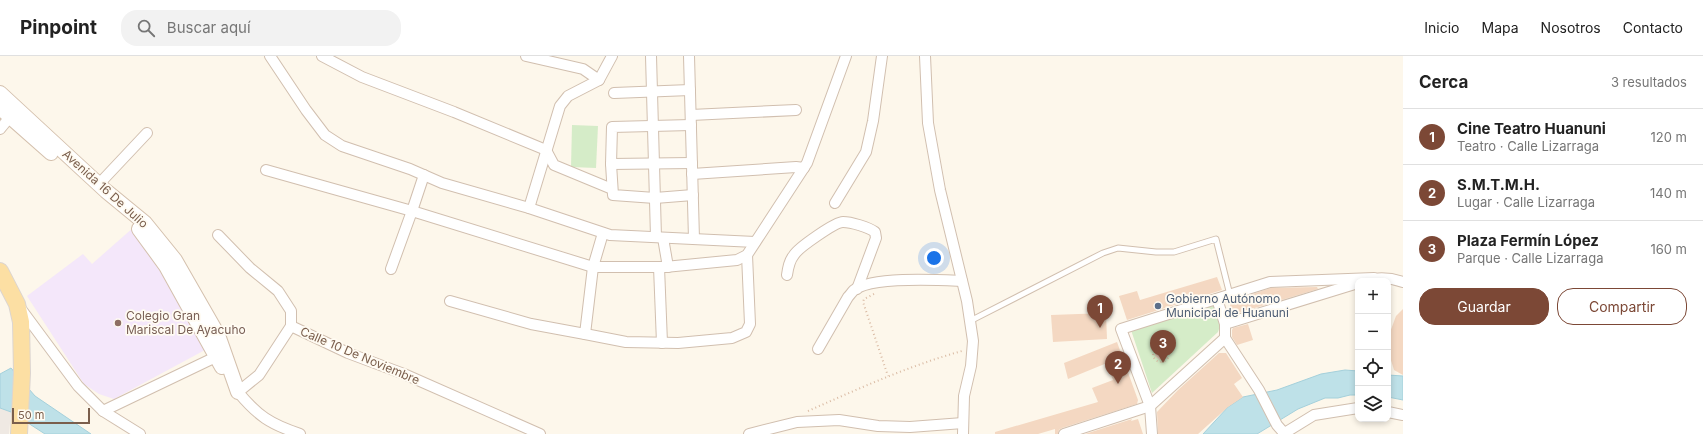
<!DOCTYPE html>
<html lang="es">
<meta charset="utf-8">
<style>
:root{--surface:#fff;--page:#f2f2f2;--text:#222;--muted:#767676;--line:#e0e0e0;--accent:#7c4836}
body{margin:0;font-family:Inter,sans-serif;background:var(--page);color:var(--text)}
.controls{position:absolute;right:12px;bottom:12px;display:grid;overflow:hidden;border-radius:8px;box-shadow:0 2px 6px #0003}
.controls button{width:36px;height:36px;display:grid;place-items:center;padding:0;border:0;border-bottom:1px solid var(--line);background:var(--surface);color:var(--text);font:20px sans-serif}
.scale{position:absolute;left:12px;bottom:10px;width:78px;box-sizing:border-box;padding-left:4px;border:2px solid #7a5e4c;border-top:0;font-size:11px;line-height:14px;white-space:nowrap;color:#7a5e4c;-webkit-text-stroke:3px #fffbf2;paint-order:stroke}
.you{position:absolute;left:934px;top:202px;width:14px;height:14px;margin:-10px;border:3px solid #fff;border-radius:50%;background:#1a73e8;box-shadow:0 0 0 6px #1a73e833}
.badge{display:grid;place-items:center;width:26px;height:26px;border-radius:50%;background:var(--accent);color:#fff;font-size:13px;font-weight:700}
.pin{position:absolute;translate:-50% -33px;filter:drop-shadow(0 1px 2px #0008)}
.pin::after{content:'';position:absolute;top:21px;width:14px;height:12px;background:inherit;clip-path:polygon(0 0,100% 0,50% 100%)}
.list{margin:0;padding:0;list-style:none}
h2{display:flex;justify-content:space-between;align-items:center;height:52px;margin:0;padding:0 16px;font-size:17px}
h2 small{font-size:13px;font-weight:400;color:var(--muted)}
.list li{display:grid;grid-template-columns:26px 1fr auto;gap:12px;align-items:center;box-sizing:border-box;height:56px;padding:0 16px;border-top:1px solid var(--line)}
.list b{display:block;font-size:15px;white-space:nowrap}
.list p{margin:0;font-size:13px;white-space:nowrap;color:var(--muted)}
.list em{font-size:13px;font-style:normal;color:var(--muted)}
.actions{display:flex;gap:8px;padding:12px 16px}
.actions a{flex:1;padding:9px 0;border:1px solid var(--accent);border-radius:16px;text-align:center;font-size:14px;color:var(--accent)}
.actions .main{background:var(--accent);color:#fff}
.icon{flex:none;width:22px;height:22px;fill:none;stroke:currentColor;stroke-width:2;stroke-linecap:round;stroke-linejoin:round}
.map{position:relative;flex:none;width:1403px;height:378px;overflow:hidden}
header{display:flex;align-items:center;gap:24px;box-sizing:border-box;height:56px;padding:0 20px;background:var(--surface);border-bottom:1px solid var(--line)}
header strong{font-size:19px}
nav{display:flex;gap:22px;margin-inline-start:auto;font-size:14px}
.search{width:280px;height:36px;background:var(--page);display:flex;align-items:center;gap:10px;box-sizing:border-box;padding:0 14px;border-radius:16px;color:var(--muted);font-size:15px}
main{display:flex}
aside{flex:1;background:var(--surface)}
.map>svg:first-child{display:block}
.industrial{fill:#efe9e3}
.education{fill:#f4e7fa}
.green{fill:#d5ecc8}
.water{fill:#bee1e8;stroke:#a4d0db}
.building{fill:#f4d8c2}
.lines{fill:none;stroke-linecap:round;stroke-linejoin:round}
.lane-casing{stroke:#d1bfaf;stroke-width:7}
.street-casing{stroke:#d1bfaf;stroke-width:12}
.secondary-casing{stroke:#d4c0ad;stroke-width:16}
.primary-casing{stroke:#dcd5d0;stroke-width:18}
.path{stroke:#dabba4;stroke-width:2;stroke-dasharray:1 3;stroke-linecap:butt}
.lane{stroke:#fff;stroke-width:5}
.street{stroke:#fff;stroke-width:10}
.secondary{stroke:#fff;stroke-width:14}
.primary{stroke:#fcdfa3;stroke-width:16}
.service-dot{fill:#5c6f8a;stroke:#fffbf2;stroke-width:1.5}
.education-dot{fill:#8d6e63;stroke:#fffbf2;stroke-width:1.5}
.labels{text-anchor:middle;stroke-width:3.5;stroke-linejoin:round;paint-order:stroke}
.street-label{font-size:12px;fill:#7a5e4c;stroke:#fffbf2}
.service-label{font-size:12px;fill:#4e5e75;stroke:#fffbf2;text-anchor:start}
.education-label{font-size:12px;fill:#785e54;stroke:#fffbf2;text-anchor:start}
</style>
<header>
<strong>Pinpoint</strong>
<div class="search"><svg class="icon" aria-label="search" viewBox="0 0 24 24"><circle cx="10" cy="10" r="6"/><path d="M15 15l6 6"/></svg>Buscar aquí</div>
<nav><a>Inicio</a><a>Mapa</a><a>Nosotros</a><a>Contacto</a></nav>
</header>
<main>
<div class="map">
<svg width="1403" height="378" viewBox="0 0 1403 378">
<rect width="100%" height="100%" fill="#fdf7eb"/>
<!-- industrial -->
<polygon class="industrial" points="0,352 11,356 9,378 0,378"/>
<!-- education -->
<polygon class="education" points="134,171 158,203 205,294 114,343 99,338 84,328 27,240 83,198 92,208"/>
<!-- green -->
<g class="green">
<polygon points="572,69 598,70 596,112 571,111"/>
<polygon points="1215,249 1220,270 1218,276 1152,337 1131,274"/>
</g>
<!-- water -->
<g class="water">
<polygon points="11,312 35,340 91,378 45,378 11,356 0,352 0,318"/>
<polygon points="1345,314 1358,315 1358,339 1350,339 1338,342 1325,342 1298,353 1257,378 1203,378 1228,351 1243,341 1277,334 1321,318"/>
<polygon points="1388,319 1403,320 1403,344 1388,341"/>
</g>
<!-- building -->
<g class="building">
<polygon points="1217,221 1222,234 1127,264 1119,240 1137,235 1140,244"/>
<polygon points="1317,231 1318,233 1235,258 1230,251 1231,245 1271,232"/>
<polygon points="1403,253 1403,319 1394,314 1389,298 1389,279 1396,260"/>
<polygon points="1106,257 1107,283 1053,286 1051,259"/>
<polygon points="1248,268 1253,284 1237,289 1232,281 1232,274 1233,272"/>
<polygon points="1117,286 1138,344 1137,348 1062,372 1059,374 1058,378 1055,378 1055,373 1038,378 995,378 995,376 1098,346 1092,332 1113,324 1107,307 1068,323 1064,307"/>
<polygon points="1161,292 1166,295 1166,301 1160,304 1155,300 1156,294"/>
<polygon points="1219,297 1226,297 1242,322 1234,328 1243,341 1228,351 1198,378 1158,378 1157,356 1178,334"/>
<polygon points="1132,363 1131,365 1138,363 1143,378 1085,378"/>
</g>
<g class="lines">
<defs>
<polyline id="lane" points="970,265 1103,197 1118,192 1156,196 1174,196 1216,183 1230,239"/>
<g id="street">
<polyline points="270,0 306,54 325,79 342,90 410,113 442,127 529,152 610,179 755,186"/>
<polyline points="322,0 362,21 454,56 546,94 554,109 612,133"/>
<polyline points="526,0 583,13 599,24"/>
<polyline points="651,0 656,181"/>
<polyline points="689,0 694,183"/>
<polyline points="925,0 928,67 940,134 967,245 973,285 971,310 964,340 963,378"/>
<polyline points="614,37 690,34"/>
<polyline points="691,59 796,54"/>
<polyline points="691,69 612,71 611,108 613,139 655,142 693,139"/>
<polyline points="0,73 14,56"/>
<polyline points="611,108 692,107"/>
<polyline points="266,114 412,155 424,119"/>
<polyline points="692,118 796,111 804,112"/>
<polyline points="99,128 147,77"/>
<polyline points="835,147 866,96 873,65 882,0"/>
<polyline points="529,152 560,50 568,40 599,24 612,0"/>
<polyline points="218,179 250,212 278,235 291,255 291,270 348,297 404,318 540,378"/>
<polyline points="663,182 668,211"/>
<polyline points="659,211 662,287"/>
<polyline points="391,213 412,155 593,211 665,211 737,204 747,199 807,107 846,0"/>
<path d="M787 219C788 212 789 205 794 199 798 192 835 166 843 166 851 166 868 171 875 176L876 182 857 233"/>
<path d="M1368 224C1380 221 1391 222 1403 226"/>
<polyline points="450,245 531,268 585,278 593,211 603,177"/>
<polyline points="21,253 78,330 103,355 140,378"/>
<polyline points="1225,268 1358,227"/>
<path d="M291 270 259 319 238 336C258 360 270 368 300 378"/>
<polyline points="585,278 626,286 678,287 732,282 746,276 750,268 747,199"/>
<polyline points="1225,282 1259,334 1277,369 1284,377"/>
<path d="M818 293 848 241C850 239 852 236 854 234 873 220 939 224 962 225"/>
<polyline points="103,355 222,298"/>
<polyline points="1388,356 1403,359"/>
<polyline points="749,378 797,366 839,364 878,370 910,371 963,367"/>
<polyline points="1064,378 1150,350 1225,282 1225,268 1217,243"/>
<polyline points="1152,378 1150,350 1121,273 1270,226 1374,222"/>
<polyline points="1283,378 1314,359 1358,352"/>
</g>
<g id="secondary">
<polyline points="0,37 106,135 145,167 175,204 218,279 238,336"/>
<polyline points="0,52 51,97"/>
<polyline points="139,173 166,210 222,311"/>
</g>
<polyline id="primary" points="0,215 17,248 21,266 22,317 19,378"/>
</defs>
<!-- lane casing -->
<use href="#lane" class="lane-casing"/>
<!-- street casing -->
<use href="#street" class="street-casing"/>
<!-- secondary casing -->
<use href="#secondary" class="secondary-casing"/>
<!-- primary casing -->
<use href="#primary" class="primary-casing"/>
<!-- path -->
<g class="path">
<polyline points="874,238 864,243 863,246 888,320"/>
<circle cx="1161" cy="298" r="8"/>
<path d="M808 355C858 333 908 310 962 295"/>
</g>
<!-- lane -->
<use href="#lane" class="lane"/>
<!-- street -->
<use href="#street" class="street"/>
<!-- secondary -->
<use href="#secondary" class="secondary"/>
<!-- primary -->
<use href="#primary" class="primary"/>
</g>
<!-- markers -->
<circle class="service-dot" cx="1158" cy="250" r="4"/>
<circle class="education-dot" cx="118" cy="267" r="4"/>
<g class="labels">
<!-- street labels -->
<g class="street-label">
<text transform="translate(105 133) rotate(42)" y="4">Avenida 16 De Julio</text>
<text transform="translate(360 300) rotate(23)" y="4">Calle 10 De Noviembre</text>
</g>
<!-- service labels -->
<g class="service-label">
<text x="1166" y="247">Gobierno Autónomo<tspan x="1166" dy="14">Municipal de Huanuni</tspan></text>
</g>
<!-- education labels -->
<g class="education-label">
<text x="126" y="264">Colegio Gran<tspan x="126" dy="14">Mariscal De Ayacuho</tspan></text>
</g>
</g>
</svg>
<div class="controls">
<button>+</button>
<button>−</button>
<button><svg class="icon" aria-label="locate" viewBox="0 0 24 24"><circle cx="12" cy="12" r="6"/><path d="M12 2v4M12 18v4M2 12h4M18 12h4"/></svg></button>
<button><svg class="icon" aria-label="layers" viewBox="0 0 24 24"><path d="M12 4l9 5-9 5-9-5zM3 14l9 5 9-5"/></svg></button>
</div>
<div class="scale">50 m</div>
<div class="you"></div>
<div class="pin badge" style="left:1100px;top:272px">1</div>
<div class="pin badge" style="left:1118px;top:328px">2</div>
<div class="pin badge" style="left:1163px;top:307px">3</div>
</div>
<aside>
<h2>Cerca<small>3 resultados</small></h2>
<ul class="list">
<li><span class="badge">1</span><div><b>Cine Teatro Huanuni</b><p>Teatro · Calle Lizarraga</p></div><em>120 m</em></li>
<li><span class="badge">2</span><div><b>S.M.T.M.H.</b><p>Lugar · Calle Lizarraga</p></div><em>140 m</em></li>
<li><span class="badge">3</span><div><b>Plaza Fermín López</b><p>Parque · Calle Lizarraga</p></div><em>160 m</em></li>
</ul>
<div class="actions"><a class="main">Guardar</a><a>Compartir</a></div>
</aside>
</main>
